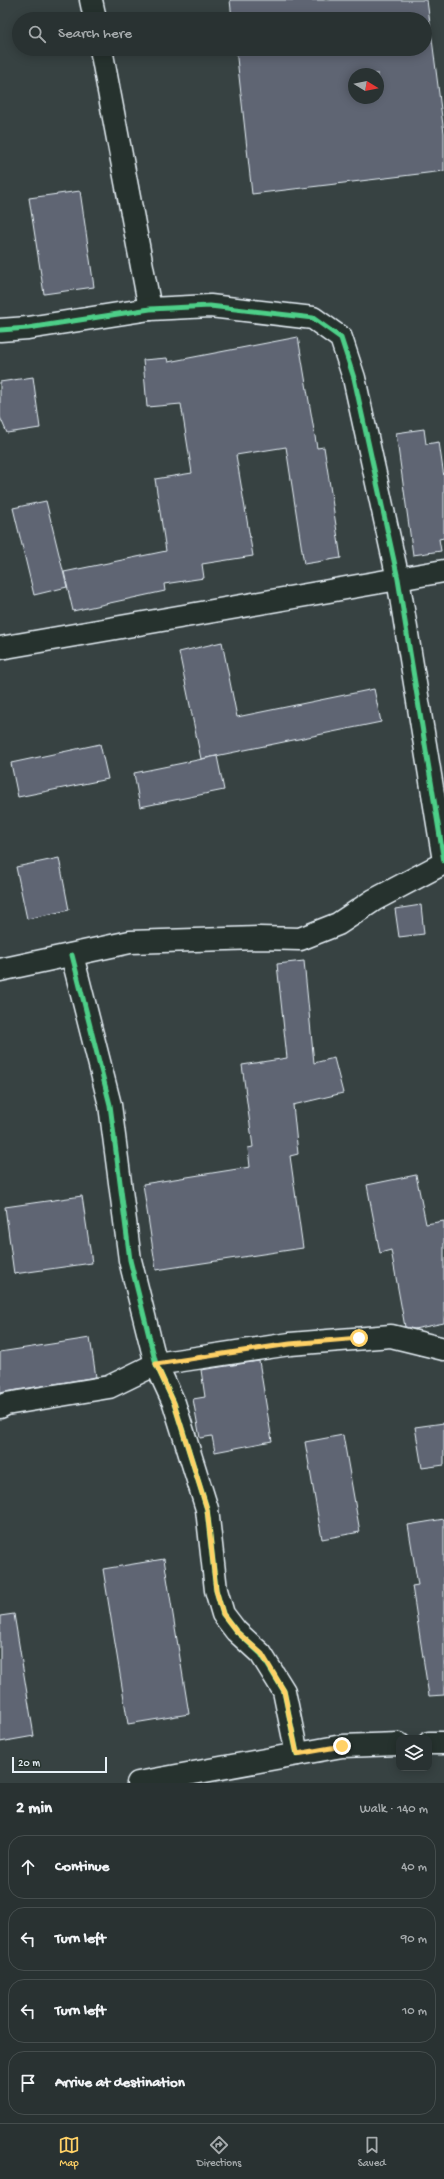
<!DOCTYPE html>
<meta charset="utf-8">
<style>
:root{--surface:#293232;--page:#313a3a;--text:#f1f3f6;--muted:#a5aaac;--line:#454d4d;--accent:#ffd166}
body{margin:0;font-family:"Gochi Hand",sans-serif;background:var(--page);color:var(--text)}
.controls{position:absolute;right:12px;bottom:12px;display:grid;overflow:hidden;border-radius:8px;box-shadow:0 2px 10px #0003}
.controls button{width:36px;height:36px;display:grid;place-items:center;padding:0;border:0;border-bottom:1px solid var(--line);background:var(--surface);color:var(--text);font:20px sans-serif}
.compass{position:absolute;left:348px;top:68px;width:36px;height:36px;border-radius:50%;background:var(--surface);box-shadow:0 2px 10px #0003;rotate:100deg}
.scale{position:absolute;left:12px;bottom:10px;width:95px;box-sizing:border-box;padding-left:4px;border:2px solid #e8f1f8;border-top:0;font-size:11px;line-height:14px;white-space:nowrap;color:#e8f1f8;-webkit-text-stroke:3px #26332d;paint-order:stroke}
.stop{position:absolute;width:12px;height:12px;margin:-9px;border:3px solid #ffd166;border-radius:50%;background:#fff}
.stop.end{background:#ffd166;border-color:#fff;box-shadow:0 1px 4px #0008}
.list{margin:0;padding:0;list-style:none}
h2{display:flex;justify-content:space-between;align-items:center;height:52px;margin:0;padding:0 16px;font-size:17px}
h2 small{font-size:13px;font-weight:400;color:var(--muted)}
.list li{display:grid;grid-template-columns:26px 1fr auto;gap:12px;align-items:center;box-sizing:border-box;height:64px;margin:0 8px 8px;padding:0 8px;border:1px solid var(--line);border-radius:16px}
.list b{display:block;font-size:15px;white-space:nowrap}
.list em{font-size:13px;font-style:normal;color:var(--muted)}
.icon{flex:none;width:22px;height:22px;fill:none;stroke:currentColor;stroke-width:2;stroke-linecap:round;stroke-linejoin:round}
.map{position:relative;flex:none;width:444px;height:1783px;overflow:hidden}
.search{position:absolute;background:var(--surface);box-shadow:0 2px 10px #0003;left:12px;right:12px;top:12px;height:44px;display:flex;align-items:center;gap:10px;box-sizing:border-box;padding:0 14px;border-radius:22px;color:var(--muted);font-size:15px}
.sheet{height:340px;background:var(--surface)}
nav{display:flex;justify-content:space-around;align-items:center;box-sizing:border-box;height:56px;border-top:1px solid var(--line);background:var(--surface);font-size:11px;color:var(--muted)}
nav a{display:grid;justify-items:center;gap:2px}
nav .on{color:var(--accent)}
.map>svg:first-child{display:block}
.building{fill:#5e6573;stroke:#e8f1f8;fill-rule:evenodd}
.lines{fill:none;stroke-linecap:round;stroke-linejoin:round}
.street-casing{stroke:#e8f1f8;stroke-width:25}
.street{stroke:#26332d;stroke-width:22}
.cycleway-casing{stroke:#26332d;stroke-width:8}
.cycleway{stroke:#4dcf88;stroke-width:5}
.route{stroke:#ffd166;stroke-width:5}
</style>
<div class="map">
<svg width="444" height="1783" viewBox="0 0 444 1783">
<rect width="100%" height="100%" fill="#374242"/>
<filter id="ink" filterUnits="userSpaceOnUse"><feTurbulence type="fractalNoise" baseFrequency=".025" numOctaves="2"/><feDisplacementMap in="SourceGraphic" scale="8" xChannelSelector="R" yChannelSelector="G"/><feConvolveMatrix kernelMatrix="1 2 1 2 8 2 1 2 1" color-interpolation-filters="sRGB"/></filter>
<g filter="url(#ink)">
<!-- building -->
<g class="building">
<path d="M230 0H427L444 133V171L252 194 236 49H425V19H232ZM354 74H378V98H354Z"/>
<polygon points="80,191 94,287 44,294 29,198"/>
<polygon points="298,337 317,448 324,447 341,558 304,564 286,447 236,455 253,556 202,564 204,578 164,584 165,591 73,611 64,572 166,551 155,479 192,473 181,404 147,407 143,360 167,358 168,362"/>
<polygon points="33,377 40,428 7,433 0,417 0,382"/>
<polygon points="424,429 426,444 439,442 444,477 444,538 439,539 441,551 413,555 396,433"/>
<polygon points="46,501 67,587 34,595 13,508"/>
<polygon points="222,642 237,717 374,689 381,722 201,759 179,652"/>
<polygon points="100,744 108,779 18,797 11,763"/>
<polygon points="217,756 224,790 140,807 134,773"/>
<polygon points="59,858 69,910 27,919 16,867"/>
<polygon points="421,905 424,934 399,937 395,909"/>
<polygon points="304,961 314,1063 334,1058 343,1093 293,1105 298,1154 290,1156 303,1248 156,1270 143,1184 250,1167 248,1148 253,1147 242,1065 287,1058 277,964"/>
<polygon points="416,1175 426,1224 444,1221 444,1323 414,1329 405,1327 391,1250 380,1253 367,1185"/>
<polygon points="82,1196 92,1263 14,1274 5,1207"/>
<polygon points="90,1338 96,1377 0,1393 0,1352"/>
<polygon points="259,1361 272,1441 215,1452 212,1436 200,1438 193,1399 205,1397 201,1370"/>
<polygon points="444,1423 444,1465 422,1468 415,1427"/>
<polygon points="343,1435 360,1532 322,1539 305,1442"/>
<polygon points="444,1519 444,1695 429,1696 412,1586 418,1585 408,1525"/>
<polygon points="164,1559 189,1714 128,1724 103,1569"/>
<polygon points="14,1614 34,1736 0,1742 0,1616"/>
</g>
<g class="lines">
<defs>
<g id="street">
<polyline points="91,0 95,19"/>
<polyline points="101,49 150,309"/>
<polyline points="0,330 28,328 150,309 210,306 313,318 341,338 354,378 398,579 444,861"/>
<polyline points="0,648 444,571"/>
<polyline points="72,955 110,1105 130,1260 156,1364 174,1403 207,1509 216,1590 223,1614 236,1631 261,1654 284,1691 297,1754"/>
<polyline points="0,970 130,942 259,938 300,939 338,924 374,900 444,863"/>
<polyline points="0,1407 6,1404 109,1387 156,1364 290,1344 391,1336 444,1349"/>
<polyline points="429,1743 444,1743"/>
<polyline points="138,1783 342,1746 399,1744"/>
</g>
</defs>
<!-- street casing -->
<use href="#street" class="street-casing"/>
<!-- street -->
<use href="#street" class="street"/>
<defs>
<g id="cycleway">
<polyline points="0,330 28,328 150,309 210,306 313,318 341,338 354,378 398,579 444,861"/>
<polyline points="72,955 110,1105 130,1260 156,1364 174,1403 207,1509 216,1590 223,1614 236,1631 261,1654 284,1691 297,1754"/>
</g>
</defs>
<!-- cycleway casing -->
<use href="#cycleway" class="cycleway-casing"/>
<!-- cycleway -->
<use href="#cycleway" class="cycleway"/>
</g>
</g>
<g class="lines" filter="url(#ink)">
<!-- route -->
<polyline class="route" points="342,1746 297,1754 284,1691 262,1654 236,1631 223,1614 216,1590 207,1509 174,1403 156,1364 290,1344 359,1338"/>
</g>
</svg>
<div class="controls">
<button><svg class="icon" aria-label="layers" viewBox="0 0 24 24"><path d="M12 4l9 5-9 5-9-5zM3 14l9 5 9-5"/></svg></button>
</div>
<svg class="compass" viewBox="-18 -18 36 36"><path d="M0-13l5 13h-10z" fill="#e53935"/><path d="M0 13l5-13h-10z" fill="#a5aaac"/></svg>
<div class="scale">20 m</div>
<div class="stop" style="left:359px;top:1338px"></div>
<div class="stop end" style="left:342px;top:1746px"></div>
<div class="search"><svg class="icon" aria-label="search" viewBox="0 0 24 24"><circle cx="10" cy="10" r="6"/><path d="M15 15l6 6"/></svg>Search here</div>
</div>
<section class="sheet">
<h2>2 min<small>Walk · 140 m</small></h2>
<ul class="list">
<li><svg class="icon" aria-label="ahead" viewBox="0 0 24 24"><path d="M12 20V5M6 11l6-6 6 6"/></svg><div><b>Continue</b></div><em>40 m</em></li>
<li><svg class="icon" aria-label="left" viewBox="0 0 24 24"><path d="M17 20v-9H6M10 6l-5 5 5 5"/></svg><div><b>Turn left</b></div><em>90 m</em></li>
<li><svg class="icon" aria-label="left" viewBox="0 0 24 24"><path d="M17 20v-9H6M10 6l-5 5 5 5"/></svg><div><b>Turn left</b></div><em>10 m</em></li>
<li><svg class="icon" aria-label="arrive" viewBox="0 0 24 24"><path d="M6 21V4h12l-3 4 3 4H6"/></svg><div><b>Arrive at destination</b></div></li>
</ul>
</section>
<nav>
<a class="on"><svg class="icon" aria-label="map" viewBox="0 0 24 24"><path d="M3 6l6-2 6 2 6-2v14l-6 2-6-2-6 2zM9 4v14M15 6v14"/></svg>Map</a>
<a><svg class="icon" aria-label="directions" viewBox="0 0 24 24"><path d="M12 3l9 9-9 9-9-9zM9 14v-3h6M13 9l2 2-2 2"/></svg>Directions</a>
<a><svg class="icon" aria-label="saved" viewBox="0 0 24 24"><path d="M7 4h10v16l-5-4-5 4z"/></svg>Saved</a>
</nav>
